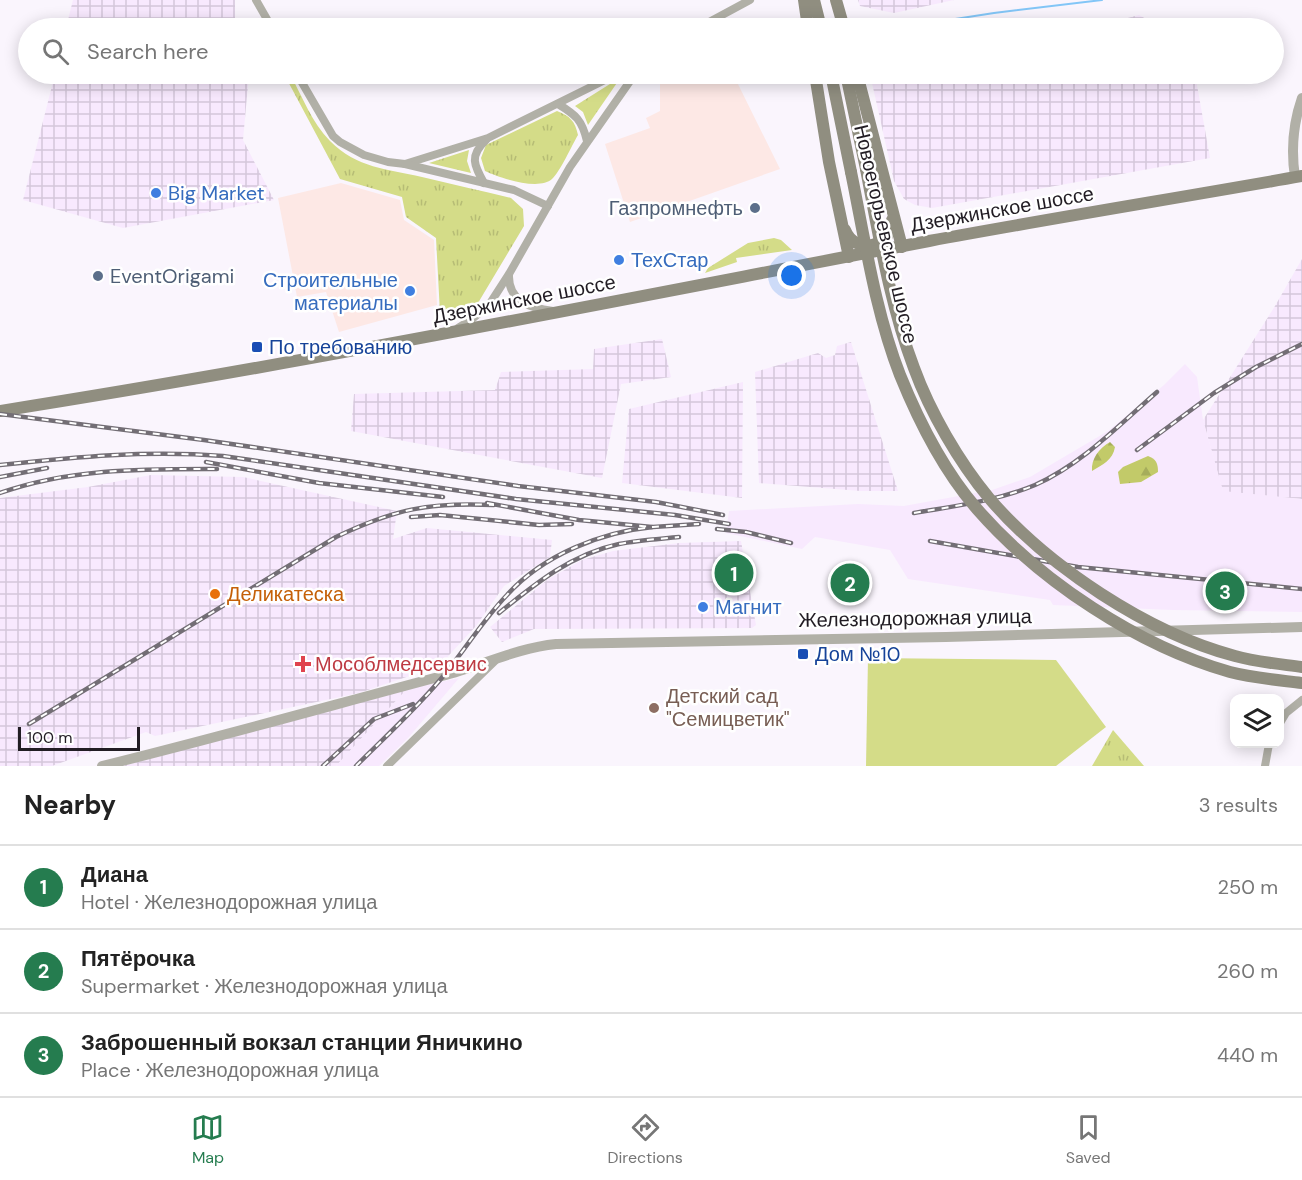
<!DOCTYPE html>
<meta charset="utf-8">
<style>
:root{--surface:#fff;--page:#f2f2f2;--text:#222;--muted:#767676;--line:#e0e0e0;--accent:#257c4f}
body{margin:0;font-family:"DM Sans",sans-serif;background:var(--page);color:var(--text)}
.controls{position:absolute;right:18px;bottom:18px;display:grid;overflow:hidden;border-radius:12px;box-shadow:0 3px 15px #0003}
.controls button{width:54px;height:54px;display:grid;place-items:center;padding:0;border:0;border-bottom:2px solid var(--line);background:var(--surface);color:var(--text);font:30px sans-serif}
.scale{position:absolute;left:18px;bottom:15px;width:122px;box-sizing:border-box;padding-left:6px;border:3px solid #221d24;border-top:0;font-size:16px;line-height:21px;white-space:nowrap;color:#221d24;-webkit-text-stroke:4px #fff;paint-order:stroke}
.you{position:absolute;left:792px;top:276px;width:21px;height:21px;margin:-15px;border:4px solid #fff;border-radius:50%;background:#1a73e8;box-shadow:0 0 0 9px #1a73e833}
.badge{display:grid;place-items:center;width:39px;height:39px;border-radius:50%;background:var(--accent);color:#fff;font-size:20px;font-weight:700}
.pin{position:absolute;translate:-50% -50%;border:3px solid #fff;box-shadow:0 2px 6px #0006}
.list{margin:0;padding:0;list-style:none}
h2{display:flex;justify-content:space-between;align-items:center;height:78px;margin:0;padding:0 24px;font-size:26px}
h2 small{font-size:20px;font-weight:400;color:var(--muted)}
.list li{display:grid;grid-template-columns:39px 1fr auto;gap:18px;align-items:center;box-sizing:border-box;height:84px;padding:0 24px;border-top:2px solid var(--line)}
.list b{display:block;font-size:22px;white-space:nowrap}
.list p{margin:0;font-size:20px;white-space:nowrap;color:var(--muted)}
.list em{font-size:20px;font-style:normal;color:var(--muted)}
.icon{flex:none;width:33px;height:33px;fill:none;stroke:currentColor;stroke-width:2;stroke-linecap:round;stroke-linejoin:round}
.map{position:relative;flex:none;width:1302px;height:766px;overflow:hidden}
.search{position:absolute;background:var(--surface);box-shadow:0 3px 15px #0003;left:18px;right:18px;top:18px;height:66px;display:flex;align-items:center;gap:15px;box-sizing:border-box;padding:0 21px;border-radius:33px;color:var(--muted);font-size:22px}
.sheet{height:330px;background:var(--surface)}
nav{display:flex;justify-content:space-around;align-items:center;box-sizing:border-box;height:84px;border-top:2px solid var(--line);background:var(--surface);font-size:16px;color:var(--muted)}
nav a{display:grid;justify-items:center;gap:3px}
nav .on{color:var(--accent)}
.map>svg:first-child{display:block}
.commercial{fill:#fde8e5}
.industrial{fill:url(#industrial-grid)}
.built{fill:#f8e9fe}
.grass{fill:url(#grass-tufts)}
.forest{fill:url(#forest-firs)}
.pitch{fill:#d4dc88}
.lines{fill:none;stroke-linecap:round;stroke-linejoin:round}
.stream{stroke:#83c6f7;stroke-width:2}
.minor{stroke:#b1b0a7;stroke-width:8}
.tertiary{stroke:#b1b0a7;stroke-width:10}
.secondary{stroke:#908e80;stroke-width:12}
.rail-casing{stroke:#736e75;stroke-width:4.5}
.rail{stroke:#fff;stroke-width:2;stroke-dasharray:7;stroke-linecap:butt}
.secondary-bridge{stroke:#908e80;stroke-width:12}
.shop-dot{fill:#3f7fe0;stroke:#fff;stroke-width:2}
.service-dot{fill:#5c6f8a;stroke:#fff;stroke-width:2}
.transit-dot{fill:#1a4fb4;stroke:#fff;stroke-width:2}
.food-dot{fill:#e8710a;stroke:#fff;stroke-width:2}
.health-dot{fill:#e0444e;stroke:#fff;stroke-width:2}
.education-dot{fill:#8d6e63;stroke:#fff;stroke-width:2}
.labels{text-anchor:middle;stroke-width:5;stroke-linejoin:round;paint-order:stroke}
.shop-label{font-size:20px;fill:#366cbe;stroke:#fff;text-anchor:start}
.service-label{font-size:20px;fill:#4e5e75;stroke:#fff;text-anchor:end}
.street-label{font-size:20px;fill:#221d24;stroke:#fff}
.transit-label{font-size:20px;fill:#164399;stroke:#fff;text-anchor:start}
.food-label{font-size:20px;fill:#c56008;stroke:#fff;text-anchor:start}
.health-label{font-size:20px;fill:#be3a42;stroke:#fff;text-anchor:start}
.education-label{font-size:20px;fill:#785e54;stroke:#fff;text-anchor:start}
</style>
<div class="map">
<svg width="1302" height="766" viewBox="0 0 1302 766">
<defs>
<pattern id="industrial-grid" width="8" height="8" patternUnits="userSpaceOnUse" patternTransform="scale(1.5)"><rect width="8" height="8" fill="#f8e9fe"/><path d="M0 4h8M4 0v8" fill="none" stroke="#d4c7da"/></pattern>
<pattern id="grass-tufts" width="24" height="20" patternUnits="userSpaceOnUse" patternTransform="scale(1.5)"><rect width="24" height="20" fill="#d4dc88"/><path d="M3 7l-1-3M5 7V3M7 7l1-3M15 17l-1-3M17 17v-4M19 17l1-3" fill="none" stroke="#b6bc75"/></pattern>
<pattern id="forest-firs" width="22" height="20" patternUnits="userSpaceOnUse" patternTransform="scale(1.5)"><rect width="22" height="20" fill="#c2ca69"/><path d="M5 1l3.5 6h-7zM16 11l3.5 6h-7z" fill="#a6ad5b"/></pattern>
</defs>
<rect width="100%" height="100%" fill="#faf5fd"/>
<!-- commercial -->
<g class="commercial">
<polygon points="660,74 733,74 780,169 630,222 605,144 650,128 646,118 660,111"/>
<polygon points="341,183 400,200 404,220 434,240 437,305 339,332 326,292 297,297 278,198"/>
</g>
<!-- industrial -->
<g class="industrial">
<polygon points="73,0 235,0 235,28 66,28"/>
<polygon points="858,0 954,0 894,13 860,6"/>
<polygon points="1139,15 1162,28 1090,28"/>
<polygon points="55,74 249,74 243,140 274,200 123,228 23,200"/>
<polygon points="870,74 1195,74 1210,158 932,208 915,205 904,199 894,181"/>
<polygon points="1302,259 1302,499 1223,492 1203,420 1275,306"/>
<polygon points="662,339 671,377 621,384 602,478 351,431 354,394 495,390 501,372 593,369 594,349"/>
<polygon points="851,342 898,491 861,491 759,483 755,372 818,353 826,358 835,355 837,346"/>
<polygon points="743,382 742,498 622,483 629,409"/>
<polygon points="151,475 243,477 397,511 393,539 427,528 552,540 550,557 504,586 476,626 439,666 359,693 155,736 146,732 52,766 0,766 0,498 88,487"/>
<polygon points="741,541 756,625 752,628 534,629 502,642 490,627 547,580 582,560 613,551 679,543"/>
<polygon points="407,689 336,766 122,766"/>
</g>
<!-- built -->
<g class="built">
<polygon points="1185,364 1197,377 1203,420 1223,491 1302,499 1302,612 1173,610 1053,605 1050,600 908,579 890,550 815,537 802,549 726,533 729,511 858,504 904,506 992,490 1030,477 1108,431 1164,385"/>
<polygon points="459,678 408,738 379,766 336,766 407,689"/>
</g>
<!-- grass -->
<g class="grass">
<path d="M284 74H290C302 96 312 123 330 141 357 168 387 169 422 177 452 184 482 191 511 198L523 209 524 226 478 303 440 313 436 238 406 217 402 197 340 179Z"/>
<polygon points="621,77 588,125 583,112 575,106"/>
<path d="M557 111C570 116 575 121 578 135 572 145 560 172 552 179 539 191 500 178 485 171L481 158 486 145Z"/>
<polygon points="469,150 467,161 471,173 429,163"/>
<polygon points="774,238 781,240 792,250 736,258 737,262 705,273 708,268 748,243"/>
<polygon points="1113,730 1144,766 1092,766"/>
</g>
<!-- forest -->
<g class="forest">
<path d="M1110 442 1115 447C1113 460 1102 465 1092 471 1091 459 1099 448 1110 442Z"/>
<path d="M1148 456C1156 459 1158 463 1158 472L1141 482 1120 484 1118 472 1123 467Z"/>
</g>
<!-- pitch -->
<polygon class="pitch" points="868,658 1056,660 1106,727 1056,766 866,766"/>
<g class="lines">
<!-- stream -->
<polyline class="stream" points="897,28 994,13 1102,0"/>
<!-- minor -->
<g class="minor">
<polyline points="256,0 272,28"/>
<polyline points="698,28 750,0"/>
<polyline points="297,74 333,136 340,142 364,155 388,162 405,164 488,138 617,74"/>
<path d="M558 104C576 115 582 120 587 141"/>
<polyline points="405,164 514,190 548,206"/>
<path d="M484 183C474 165 469 156 486 140"/>
<path d="M509 275C508 302 531 308 553 311"/>
<polyline points="458,328 471,320 489,305 509,274 570,167 635,74"/>
<polyline points="1280,723 1286,713 1302,700"/>
<polyline points="387,766 495,661"/>
<polyline points="1265,766 1269,744"/>
</g>
<!-- tertiary -->
<g class="tertiary">
<path d="M1295 177C1291 151 1293 124 1302 98"/>
<path d="M102 766C216 738 329 706 442 676 481 666 517 648 556 644L946 637 1302 627"/>
</g>
<!-- secondary -->
<g class="secondary">
<polyline points="804,0 808,28"/>
<polyline points="814,0 821,28"/>
<polyline points="836,0 844,28"/>
<polyline points="815,74 829,162 849,257"/>
<polyline points="831,74 851,172"/>
<polyline points="846,74 866,169"/>
<polyline points="857,74 902,247"/>
<path d="M845 230C855 256 893 247 892 220"/>
<path d="M0 411C311 362 619 300 929 241 1053 218 1178 198 1302 176"/>
</g>
<defs>
<g id="rail">
<polyline points="0,414 204,440 518,486 656,502 723,515"/>
<polyline points="1137,450 1214,393 1256,367 1302,344"/>
<polyline points="206,462 319,483 443,497"/>
<path d="M0 465C76 457 146 450 223 456L516 499 675 515 729 524"/>
<polyline points="0,477 47,468"/>
<path d="M0 493C71 468 143 469 217 469"/>
<polyline points="487,503 579,520 652,527"/>
<path d="M914 513C954 506 997 501 1035 485 1082 464 1119 425 1157 392"/>
<polyline points="411,517 440,515 539,525 572,524"/>
<polyline points="717,529 746,532 791,543"/>
<polyline points="930,541 1078,567 1302,589"/>
<path d="M499 613C536 583 572 554 619 544 638 540 659 539 679 537"/>
<path d="M29 724 336 537C395 509 429 502 494 505"/>
<polyline points="323,766 374,719 413,704"/>
<path d="M356 766C385 737 420 705 445 674 466 648 484 619 507 595 543 555 601 532 653 527 668 526 683 525 699 524"/>
</g>
</defs>
<!-- rail casing -->
<use href="#rail" class="rail-casing"/>
<!-- rail -->
<use href="#rail" class="rail"/>
<!-- secondary-bridge -->
<g class="secondary-bridge">
<path d="M866 169C879 236 890 305 914 368 930 412 959 462 989 498 1047 566 1148 633 1235 656 1256 662 1280 664 1302 667"/>
<path d="M851 172C865 240 875 311 900 375 919 422 944 471 977 509 1040 581 1138 646 1230 672 1253 678 1278 680 1302 683"/>
</g>
</g>
<!-- markers -->
<g class="shop-dot">
<circle cx="156" cy="193" r="6"/>
<circle cx="619" cy="260" r="6"/>
<circle cx="410" cy="291" r="6"/>
<circle cx="703" cy="607" r="6"/>
</g>
<g class="service-dot">
<circle cx="755" cy="208" r="6"/>
<circle cx="98" cy="276" r="6"/>
</g>
<g class="transit-dot">
<rect x="251" y="341" width="12" height="12" rx="3"/>
<rect x="797" y="648" width="12" height="12" rx="3"/>
</g>
<circle class="food-dot" cx="215" cy="594" r="6"/>
<path class="health-dot" d="M300 655h6v6h6v6h-6v6h-6v-6h-6v-6h6z"/>
<circle class="education-dot" cx="654" cy="708" r="6"/>
<g class="labels">
<!-- shop labels -->
<g class="shop-label">
<text x="168" y="200">Big Market</text>
<text x="631" y="267">ТехСтар</text>
<text x="398" y="287" text-anchor="end">Строительные<tspan x="398" dy="23">материалы</tspan></text>
<text x="715" y="614">Магнит</text>
</g>
<!-- service labels -->
<g class="service-label">
<text x="743" y="215">Газпромнефть</text>
<text x="110" y="283" text-anchor="start">EventOrigami</text>
</g>
<!-- street labels -->
<g class="street-label">
<text transform="translate(1002 209) rotate(-10)" y="7">Дзержинское шоссе</text>
<text transform="translate(886 234) rotate(77)" y="7">Новоегорьевское шоссе</text>
<text transform="translate(524 299) rotate(-11)" y="7">Дзержинское шоссе</text>
<text transform="translate(915 618) rotate(-1)" y="7">Железнодорожная улица</text>
</g>
<!-- transit labels -->
<g class="transit-label">
<text x="269" y="354">По требованию</text>
<text x="815" y="661">Дом №10</text>
</g>
<!-- food labels -->
<g class="food-label">
<text x="227" y="601">Деликатеска</text>
</g>
<!-- health labels -->
<g class="health-label">
<text x="315" y="671">Мособлмедсервис</text>
</g>
<!-- education labels -->
<g class="education-label">
<text x="666" y="703">Детский сад<tspan x="666" dy="23">"Семицветик"</tspan></text>
</g>
</g>
</svg>
<div class="controls">
<button><svg class="icon" aria-label="layers" viewBox="0 0 24 24"><path d="M12 4l9 5-9 5-9-5zM3 14l9 5 9-5"/></svg></button>
</div>
<div class="scale">100 m</div>
<div class="you"></div>
<div class="pin badge" style="left:734px;top:573px">1</div>
<div class="pin badge" style="left:850px;top:583px">2</div>
<div class="pin badge" style="left:1225px;top:591px">3</div>
<div class="search"><svg class="icon" aria-label="search" viewBox="0 0 24 24"><circle cx="10" cy="10" r="6"/><path d="M15 15l6 6"/></svg>Search here</div>
</div>
<section class="sheet">
<h2>Nearby<small>3 results</small></h2>
<ul class="list">
<li><span class="badge">1</span><div><b>Диана</b><p>Hotel · Железнодорожная улица</p></div><em>250 m</em></li>
<li><span class="badge">2</span><div><b>Пятёрочка</b><p>Supermarket · Железнодорожная улица</p></div><em>260 m</em></li>
<li><span class="badge">3</span><div><b>Заброшенный вокзал станции Яничкино</b><p>Place · Железнодорожная улица</p></div><em>440 m</em></li>
</ul>
</section>
<nav>
<a class="on"><svg class="icon" aria-label="map" viewBox="0 0 24 24"><path d="M3 6l6-2 6 2 6-2v14l-6 2-6-2-6 2zM9 4v14M15 6v14"/></svg>Map</a>
<a><svg class="icon" aria-label="directions" viewBox="0 0 24 24"><path d="M12 3l9 9-9 9-9-9zM9 14v-3h6M13 9l2 2-2 2"/></svg>Directions</a>
<a><svg class="icon" aria-label="saved" viewBox="0 0 24 24"><path d="M7 4h10v16l-5-4-5 4z"/></svg>Saved</a>
</nav>
